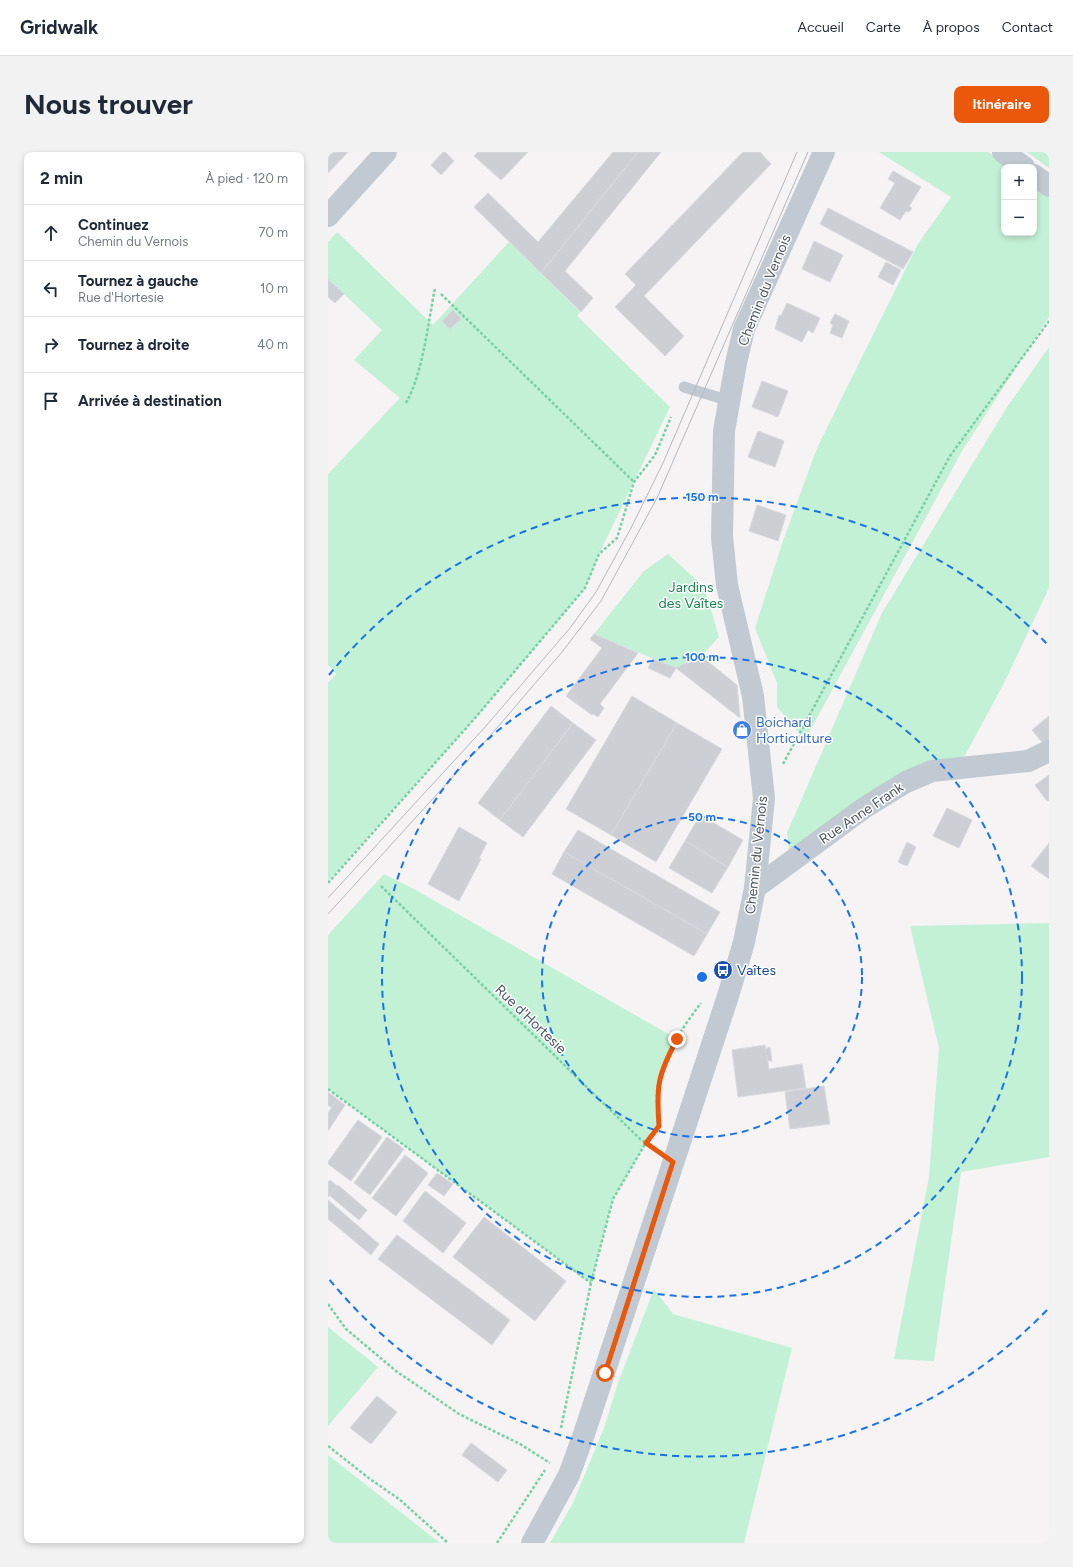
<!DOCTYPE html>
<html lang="fr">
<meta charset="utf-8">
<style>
:root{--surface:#fff;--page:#f2f2f3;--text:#1f2937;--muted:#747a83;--line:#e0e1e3;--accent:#ea580c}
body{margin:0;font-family:Figtree,sans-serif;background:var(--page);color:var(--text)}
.controls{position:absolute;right:12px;top:12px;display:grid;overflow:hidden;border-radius:8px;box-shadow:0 2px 6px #0003}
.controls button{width:36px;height:36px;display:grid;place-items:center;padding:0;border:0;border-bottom:1px solid var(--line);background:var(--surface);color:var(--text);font:20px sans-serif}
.stop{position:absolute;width:12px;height:12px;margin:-9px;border:3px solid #ea580c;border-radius:50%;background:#fff}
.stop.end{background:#ea580c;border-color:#fff;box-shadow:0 1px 4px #0008}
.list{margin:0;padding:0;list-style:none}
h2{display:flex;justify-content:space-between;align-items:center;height:52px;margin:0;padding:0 16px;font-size:17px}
h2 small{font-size:13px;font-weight:400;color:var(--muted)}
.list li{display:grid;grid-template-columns:26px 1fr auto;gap:12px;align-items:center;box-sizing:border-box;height:56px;padding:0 16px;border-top:1px solid var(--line)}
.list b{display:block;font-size:15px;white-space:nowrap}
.list p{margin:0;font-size:13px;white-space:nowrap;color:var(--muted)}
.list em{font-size:13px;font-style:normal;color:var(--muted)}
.icon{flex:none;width:22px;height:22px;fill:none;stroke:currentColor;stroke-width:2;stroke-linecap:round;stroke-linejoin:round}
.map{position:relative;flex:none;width:721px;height:1391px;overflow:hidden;border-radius:8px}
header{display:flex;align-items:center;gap:24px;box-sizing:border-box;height:56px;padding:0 20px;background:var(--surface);border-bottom:1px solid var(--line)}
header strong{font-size:19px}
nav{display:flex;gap:22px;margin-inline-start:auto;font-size:14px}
.intro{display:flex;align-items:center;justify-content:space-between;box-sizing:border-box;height:96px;padding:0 24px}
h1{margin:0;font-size:28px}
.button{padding:10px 18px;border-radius:8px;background:var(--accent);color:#fff;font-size:14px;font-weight:700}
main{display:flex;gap:24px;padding:0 24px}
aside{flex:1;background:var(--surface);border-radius:8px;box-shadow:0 2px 6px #0003}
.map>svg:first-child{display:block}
.green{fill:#c3f1d5}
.building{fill:#cdcfd5;stroke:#d7d9de}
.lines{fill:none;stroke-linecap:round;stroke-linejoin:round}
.path{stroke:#7ad0a6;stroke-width:2.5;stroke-dasharray:3 2;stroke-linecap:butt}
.service{stroke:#c1cad2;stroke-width:11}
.minor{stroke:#c1cad2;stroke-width:22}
.tertiary{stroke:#c1cad2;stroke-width:22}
.tram{stroke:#b5b8bd;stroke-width:1}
.route{stroke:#ea580c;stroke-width:5}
.ring{fill:none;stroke:#1a73e8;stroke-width:2;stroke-dasharray:7 5}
.labels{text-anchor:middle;stroke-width:3;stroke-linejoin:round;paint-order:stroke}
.street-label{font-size:14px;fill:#4a5661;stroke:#fff}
.park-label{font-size:14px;fill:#17864f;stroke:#fff}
.shop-label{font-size:14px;fill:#366cbe;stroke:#fff;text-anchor:start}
.transit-label{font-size:14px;fill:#164399;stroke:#fff;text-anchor:start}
.centre{fill:#1a73e8;stroke:#fff;stroke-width:2}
.ring-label{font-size:12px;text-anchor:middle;font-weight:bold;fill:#1a73e8;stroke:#fff;stroke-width:3;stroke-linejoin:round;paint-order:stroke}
</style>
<header>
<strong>Gridwalk</strong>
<nav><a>Accueil</a><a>Carte</a><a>À propos</a><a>Contact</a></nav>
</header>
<div class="intro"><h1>Nous trouver</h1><a class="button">Itinéraire</a></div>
<main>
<aside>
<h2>2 min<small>À pied · 120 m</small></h2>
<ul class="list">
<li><svg class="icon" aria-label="ahead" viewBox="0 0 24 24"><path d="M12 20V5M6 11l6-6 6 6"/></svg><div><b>Continuez</b><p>Chemin du Vernois</p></div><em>70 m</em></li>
<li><svg class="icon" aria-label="left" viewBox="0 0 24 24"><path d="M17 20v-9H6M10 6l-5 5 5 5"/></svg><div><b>Tournez à gauche</b><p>Rue d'Hortesie</p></div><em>10 m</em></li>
<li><svg class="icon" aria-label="right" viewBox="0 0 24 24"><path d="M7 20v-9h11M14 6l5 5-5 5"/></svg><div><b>Tournez à droite</b></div><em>40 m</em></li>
<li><svg class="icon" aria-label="arrive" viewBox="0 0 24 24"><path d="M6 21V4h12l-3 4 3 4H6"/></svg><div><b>Arrivée à destination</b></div></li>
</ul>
</aside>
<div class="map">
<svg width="721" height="1391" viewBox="0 0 721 1391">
<rect width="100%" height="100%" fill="#f5f3f3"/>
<!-- green -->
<g class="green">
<polygon points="551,0 660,0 683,15 676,15 676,81 706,81 706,30 721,41 721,165 634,299 477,588 449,555 449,531 427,476 455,389 489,296 590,92 623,45"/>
<polygon points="699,0 721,0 721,16"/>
<polygon points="9,80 105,173 181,90 252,160 249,164 342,255 271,402 257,436 148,565 0,729 0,531 8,522 0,513 0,322 72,246 26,208 54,178 0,127 0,90"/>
<polygon points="721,195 721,436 676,531 635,607 462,705 459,681 554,461 679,255"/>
<polygon points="340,402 376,435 391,485 373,504 348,516 266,482 316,419"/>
<polygon points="56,722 86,737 349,887 334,914 328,941 331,974 320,987 285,1047 263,1131 0,937 0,783"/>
<polygon points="721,771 721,1005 633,1020 606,1209 566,1207 601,1025 611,896 582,774"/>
<polygon points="326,1137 345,1162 464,1196 416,1391 222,1391 245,1351 276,1276 290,1231"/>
<polygon points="0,1175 50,1215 0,1274"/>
<polygon points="0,1303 112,1391 0,1391"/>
</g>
<!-- building -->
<g class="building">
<polygon points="0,0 20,0 0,21"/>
<polygon points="115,0 117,0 126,9 113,23 103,13"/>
<polygon points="150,0 200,0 173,28 146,4"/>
<polygon points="285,0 310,0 213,121 146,55 160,41 210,90"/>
<polygon points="310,0 333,0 237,119 265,146 253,160 213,121"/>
<polygon points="415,0 432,0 443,12 316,144 356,184 337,204 287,155 308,133 297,122"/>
<polygon points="565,19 593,35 581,54 584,56 581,60 578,59 572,68 552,56 567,31 560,27"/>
<polygon points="500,56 585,100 575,117 492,72"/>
<polygon points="486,89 515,103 502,130 474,117"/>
<polygon points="558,110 573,118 565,133 550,125"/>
<polygon points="0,127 16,142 7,151 0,145"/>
<polygon points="459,151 492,166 485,181 480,178 474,190 447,177 451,163 453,164"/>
<polygon points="125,158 133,167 122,177 114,169"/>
<polygon points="507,162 521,169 514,186 502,181 505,173 502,171"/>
<polygon points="434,229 460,239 450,265 424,255"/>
<polygon points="430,279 456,289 447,315 420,305"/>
<polygon points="429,353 458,363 450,389 421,379"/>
<polygon points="266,482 310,501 272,552 276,556 270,565 265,562 264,563 238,544 274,496 262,487"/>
<polygon points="373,504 409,533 412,566 348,516"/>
<polygon points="325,507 348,516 342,526 320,516"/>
<polygon points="304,544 349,571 283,683 238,657"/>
<polygon points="223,554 245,571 172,668 150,651"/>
<polygon points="721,564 721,592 717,594 704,578"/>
<polygon points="245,571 268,588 195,685 172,668"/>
<polygon points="349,571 394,597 328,710 283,683"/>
<polygon points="721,623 721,648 719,649 707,633"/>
<polygon points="619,656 644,668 631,696 605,684"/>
<polygon points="372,663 415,688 400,715 357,689"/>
<polygon points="131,675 159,691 151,706 153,707 131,749 100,732"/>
<polygon points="250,678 392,760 379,782 236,700"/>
<polygon points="357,689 400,715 384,741 341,716"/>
<polygon points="579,690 588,695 579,714 570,710"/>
<polygon points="721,691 721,727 703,714"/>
<polygon points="236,700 379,782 366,804 224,722"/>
<polygon points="437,893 441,917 474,912 478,936 410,945 404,898"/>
<polygon points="442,895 444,909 440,909 437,897"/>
<polygon points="496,934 502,972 462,977 457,940"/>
<polygon points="0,940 9,947 4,956 0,953"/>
<polygon points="9,947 17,953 0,979 0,961"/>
<polygon points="30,968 54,985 23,1029 0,1012 0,1010"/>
<polygon points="59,985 76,997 42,1043 26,1031"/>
<polygon points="77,1003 100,1021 68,1064 44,1046"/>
<polygon points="109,1021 125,1032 116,1044 100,1033"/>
<polygon points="2,1028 9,1034 0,1045 0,1030"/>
<polygon points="10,1033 39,1058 31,1068 1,1043"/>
<polygon points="97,1039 138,1071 115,1101 75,1069"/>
<polygon points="0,1048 51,1092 43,1103 0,1067"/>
<polygon points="156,1065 238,1129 207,1169 125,1105"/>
<polygon points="69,1083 182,1168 164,1193 50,1107"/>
<polygon points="49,1244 69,1260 43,1292 22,1276"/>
<polygon points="143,1291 179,1318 170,1330 134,1303"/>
</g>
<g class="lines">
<!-- path -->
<g class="path">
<polyline points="113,142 306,330"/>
<path d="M78 251C95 221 100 171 107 136"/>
<polyline points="455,612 622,304 721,169"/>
<polyline points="0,731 148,565 257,436 271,402 289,386 306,330 327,303 343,265"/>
<polyline points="53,734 311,986 326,997"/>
<polyline points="0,937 263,1131"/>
<polyline points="0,1152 18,1177 68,1219 131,1262 192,1292 222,1311"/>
<path d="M233 1276 263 1131 285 1047 320 987 331 974C330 963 328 951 329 940 332 908 354 876 373 851"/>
<polyline points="0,1294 42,1327 71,1347 120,1391"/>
<polyline points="169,1391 217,1318"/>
</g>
<!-- service -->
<polyline class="service" points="356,235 402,249"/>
<!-- minor -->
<g class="minor">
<polyline points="675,0 696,15"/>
<polyline points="706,23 721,34"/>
<polyline points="0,64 58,0"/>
<polyline points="427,736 536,656 578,630 604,619 700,609 721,599"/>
</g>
<!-- tertiary -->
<polyline class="tertiary" points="204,1391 241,1323 256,1282 400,844 416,790 427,736 436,646 425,544 399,433 394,385 396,279 408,211 416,177 496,0"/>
<!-- tram -->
<g class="tram">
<polyline points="0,746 158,574 242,476 268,440 303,376 335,311 469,0"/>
<polyline points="0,762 162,584 234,500 273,449 329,346 480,0"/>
</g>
</g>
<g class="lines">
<!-- route -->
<path class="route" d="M277 1221 345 1010 318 991 331 974C328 933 330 923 349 887"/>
</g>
<!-- distance rings -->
<g class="ring">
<circle cx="374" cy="825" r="160"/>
<circle cx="374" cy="825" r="320"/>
<path d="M719 1158A480 480 0 0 1 1 1127M1 523A480 480 0 0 1 719 492"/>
</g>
<!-- icons -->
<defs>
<symbol id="shop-disc" viewBox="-11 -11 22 22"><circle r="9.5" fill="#3f7fe0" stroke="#fff"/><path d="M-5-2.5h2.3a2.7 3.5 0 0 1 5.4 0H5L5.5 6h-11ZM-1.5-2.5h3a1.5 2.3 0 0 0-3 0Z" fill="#fff"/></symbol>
<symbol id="bus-disc" viewBox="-11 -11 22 22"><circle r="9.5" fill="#1a4fb4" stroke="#fff"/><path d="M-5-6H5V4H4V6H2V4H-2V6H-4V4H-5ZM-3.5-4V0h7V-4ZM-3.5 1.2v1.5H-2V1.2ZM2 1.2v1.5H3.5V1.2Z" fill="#fff"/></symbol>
</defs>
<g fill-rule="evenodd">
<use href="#shop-disc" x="403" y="567" width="22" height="22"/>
<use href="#bus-disc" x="384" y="807" width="22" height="22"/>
</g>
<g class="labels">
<!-- street labels -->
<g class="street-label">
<text transform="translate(436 138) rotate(-68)" y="5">Chemin du Vernois</text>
<text transform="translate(533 661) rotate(-34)" y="5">Rue Anne Frank</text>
<text transform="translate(428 703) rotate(-84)" y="5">Chemin du Vernois</text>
<text transform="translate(203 867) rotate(44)" y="5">Rue d'Hortesie</text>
</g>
<!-- park labels -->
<g class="park-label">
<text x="363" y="440">Jardins<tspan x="363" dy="16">des Vaîtes</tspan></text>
</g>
<!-- shop labels -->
<g class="shop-label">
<text x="428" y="575">Boichard<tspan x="428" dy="16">Horticulture</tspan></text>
</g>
<!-- transit labels -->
<g class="transit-label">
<text x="409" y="823">Vaîtes</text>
</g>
</g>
<circle cx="374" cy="825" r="6" class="centre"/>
<g class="ring-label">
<text x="374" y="349">150 m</text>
<text x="374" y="509">100 m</text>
<text x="374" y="669">50 m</text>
</g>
</svg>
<div class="controls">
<button>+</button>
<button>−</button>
</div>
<div class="stop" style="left:277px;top:1221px"></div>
<div class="stop end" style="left:349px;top:887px"></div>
</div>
</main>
